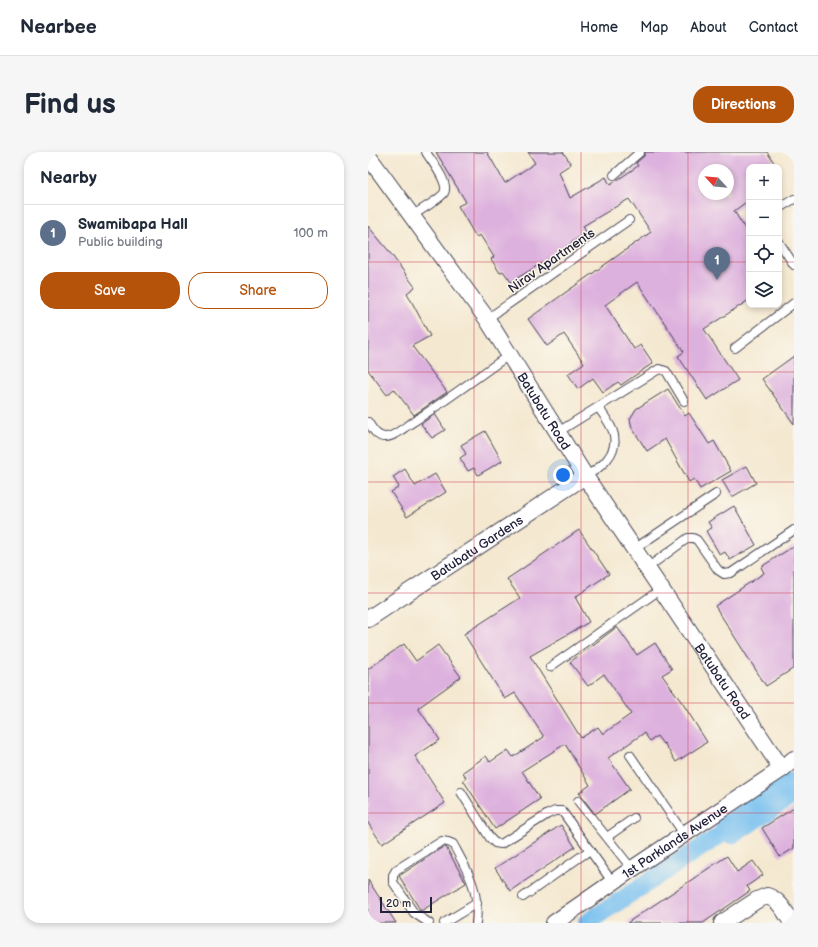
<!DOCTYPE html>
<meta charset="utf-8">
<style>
:root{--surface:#fff;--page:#f6f6f7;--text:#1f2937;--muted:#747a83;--line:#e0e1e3;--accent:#b45309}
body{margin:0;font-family:"Balsamiq Sans",sans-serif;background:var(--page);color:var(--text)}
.controls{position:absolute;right:12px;top:12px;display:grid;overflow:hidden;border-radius:8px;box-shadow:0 2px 6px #0003}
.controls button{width:36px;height:36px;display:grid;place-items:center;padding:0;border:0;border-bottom:1px solid var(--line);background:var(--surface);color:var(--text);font:20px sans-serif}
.compass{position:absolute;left:330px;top:12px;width:36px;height:36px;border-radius:50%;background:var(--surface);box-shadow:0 2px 6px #0003;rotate:296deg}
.scale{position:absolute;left:12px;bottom:10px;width:52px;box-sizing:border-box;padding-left:4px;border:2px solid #22223b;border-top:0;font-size:11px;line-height:14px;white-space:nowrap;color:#22223b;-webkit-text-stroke:3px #fbf7ec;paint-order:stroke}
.you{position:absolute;left:195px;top:323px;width:14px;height:14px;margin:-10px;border:3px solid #fff;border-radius:50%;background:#1a73e8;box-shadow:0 0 0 6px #1a73e833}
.badge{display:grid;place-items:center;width:26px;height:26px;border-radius:50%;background:var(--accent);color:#fff;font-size:13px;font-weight:700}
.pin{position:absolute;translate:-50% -33px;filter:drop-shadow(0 1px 2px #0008)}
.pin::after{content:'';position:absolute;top:21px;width:14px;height:12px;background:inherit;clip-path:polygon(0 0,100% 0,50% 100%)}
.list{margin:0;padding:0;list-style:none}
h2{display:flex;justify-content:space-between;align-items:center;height:52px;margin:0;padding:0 16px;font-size:17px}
h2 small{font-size:13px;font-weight:400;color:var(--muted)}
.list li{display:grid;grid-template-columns:26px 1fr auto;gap:12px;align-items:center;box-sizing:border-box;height:56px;padding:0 16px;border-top:1px solid var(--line)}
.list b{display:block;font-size:15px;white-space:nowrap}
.list p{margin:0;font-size:13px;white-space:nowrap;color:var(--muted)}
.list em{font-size:13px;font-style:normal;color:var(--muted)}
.actions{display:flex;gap:8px;padding:12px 16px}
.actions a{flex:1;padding:9px 0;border:1px solid var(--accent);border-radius:16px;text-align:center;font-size:14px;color:var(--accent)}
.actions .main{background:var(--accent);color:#fff}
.icon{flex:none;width:22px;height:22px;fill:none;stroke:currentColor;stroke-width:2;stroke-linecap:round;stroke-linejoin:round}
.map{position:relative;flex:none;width:426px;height:771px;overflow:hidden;border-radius:16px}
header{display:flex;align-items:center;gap:24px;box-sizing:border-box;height:56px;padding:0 20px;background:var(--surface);border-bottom:1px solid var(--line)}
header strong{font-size:19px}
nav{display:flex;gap:22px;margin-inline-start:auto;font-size:14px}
.intro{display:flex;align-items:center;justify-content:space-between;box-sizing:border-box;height:96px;padding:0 24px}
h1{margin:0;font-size:28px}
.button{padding:10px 18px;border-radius:16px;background:var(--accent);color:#fff;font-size:14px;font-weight:700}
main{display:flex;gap:24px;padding:0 24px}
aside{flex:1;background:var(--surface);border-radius:16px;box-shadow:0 2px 6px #0003}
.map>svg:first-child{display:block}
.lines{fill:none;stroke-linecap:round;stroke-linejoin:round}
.canal{stroke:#77c0f0;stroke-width:18}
.river{stroke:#77c0f0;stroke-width:31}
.building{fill:#ddb1de;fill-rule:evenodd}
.service-casing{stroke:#424051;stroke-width:10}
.minor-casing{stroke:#424051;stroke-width:18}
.service{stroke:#fff;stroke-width:8}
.minor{stroke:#fff;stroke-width:16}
.grid{fill:none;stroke:#d1495b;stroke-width:1;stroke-opacity:0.55}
.labels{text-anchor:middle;stroke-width:3;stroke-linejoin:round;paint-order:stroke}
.street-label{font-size:13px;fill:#22223b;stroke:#fbf7ec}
</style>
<header>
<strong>Nearbee</strong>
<nav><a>Home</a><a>Map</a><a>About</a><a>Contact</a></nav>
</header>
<div class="intro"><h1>Find us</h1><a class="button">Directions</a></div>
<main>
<aside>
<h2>Nearby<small></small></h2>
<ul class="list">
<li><span class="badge" style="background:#5c6f8a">1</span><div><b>Swamibapa Hall</b><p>Public building</p></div><em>100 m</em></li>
</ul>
<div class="actions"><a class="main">Save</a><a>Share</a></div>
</aside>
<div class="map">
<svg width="426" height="771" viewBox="0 0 426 771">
<rect width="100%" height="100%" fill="#fbf7ec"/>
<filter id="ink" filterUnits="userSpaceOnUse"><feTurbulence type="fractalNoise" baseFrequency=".025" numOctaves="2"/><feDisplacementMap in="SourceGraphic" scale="8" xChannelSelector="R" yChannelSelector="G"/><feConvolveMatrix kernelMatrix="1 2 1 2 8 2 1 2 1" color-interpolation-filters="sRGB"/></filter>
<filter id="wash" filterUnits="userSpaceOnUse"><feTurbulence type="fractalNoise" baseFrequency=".012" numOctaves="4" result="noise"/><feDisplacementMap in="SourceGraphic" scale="16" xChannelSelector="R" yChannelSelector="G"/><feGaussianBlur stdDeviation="0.9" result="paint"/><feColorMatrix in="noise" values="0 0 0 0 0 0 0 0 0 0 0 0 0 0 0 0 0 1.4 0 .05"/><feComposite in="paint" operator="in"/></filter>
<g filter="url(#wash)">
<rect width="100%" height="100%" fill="#f4e8d0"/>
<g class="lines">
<!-- canal -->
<polyline class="canal" points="218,771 363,676"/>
<!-- river -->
<polyline class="river" points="363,676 426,635"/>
</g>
<g id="blocks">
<!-- building -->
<g class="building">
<path d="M68 0H119L137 31 167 11 160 0H195L203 12 191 20 202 46 238 25 242 33 270 14 268 11 276 4 277 0H399L409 15H381V48L366 59 381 83V148L336 177 370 228 339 248 310 204 316 200 269 130 237 153 266 197 273 193 285 211 253 233 250 230 235 240 225 226 210 237 200 222 216 211 196 182 179 194 160 167 283 80 261 47 215 74 218 80 190 101 143 130 135 119 132 121 123 107 126 105 112 83 108 85 90 54 98 50ZM336 18H360V42H336Z"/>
<polygon points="0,74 20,98 47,135 39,141 62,184 44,194 79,240 46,263 26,237 19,243 0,218"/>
<polygon points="426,204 426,272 394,227"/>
<polygon points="300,237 317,264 321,261 341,292 346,289 363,319 332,337 326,327 321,330 297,287 279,299 264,276 262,267 268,257"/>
<polygon points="67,262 77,278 64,286 53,272"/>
<polygon points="117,279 134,309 110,323 106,316 100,319 92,306 98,302 93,293"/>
<polygon points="379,314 388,331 364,345 354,328"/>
<polygon points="37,317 47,334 67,322 78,340 39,365 23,340 31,335 25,325"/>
<polygon points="366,354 388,393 362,408 357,400 352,403 338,379 344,376 340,370"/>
<polygon points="211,378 241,422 207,445 221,470 162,504 213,586 230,575 235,582 263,562 236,522 220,534 202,510 249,475 269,503 287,491 304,517 294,523 315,552 339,590 308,610 296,591 295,592 289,584 282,589 276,581 240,606 262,637 227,662 211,641 222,633 197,592 154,619 172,647 127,677 95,628 98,626 95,620 118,604 122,610 140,598 145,605 176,585 147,541 137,547 96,482 152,446 139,427"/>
<polygon points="426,394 426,516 398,534 347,454 396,421 393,415"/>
<polygon points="36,492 48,509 70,493 93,525 50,556 72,588 47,604 77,651 14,692 0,671 0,517"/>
<polygon points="426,656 426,696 412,705 394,676"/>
<polygon points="193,673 207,695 142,739 127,716"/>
<polygon points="75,695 78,695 98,731 53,759 31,724"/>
<polygon points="359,704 369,720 385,709 395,723 379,734 382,739 335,771 259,771"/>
<polygon points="0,728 28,771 0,771"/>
</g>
</g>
</g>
<g filter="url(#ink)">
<use href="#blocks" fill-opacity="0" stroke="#424051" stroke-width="1"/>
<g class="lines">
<defs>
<g id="service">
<polyline points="246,23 272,0"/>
<polyline points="411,56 426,47"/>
<path d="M43 64C50 60 73 46 76 41 82 31 63 9 58 0"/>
<polyline points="411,90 426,113"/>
<polyline points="119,167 261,68"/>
<polyline points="367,196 426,151"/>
<path d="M0 270C4 276 9 286 18 285 26 285 35 276 42 272 76 250 108 226 141 203"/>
<polyline points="190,280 291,217 298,219 316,249"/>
<path d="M217 324C232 317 250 302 246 283 244 273 236 264 230 255"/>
<polyline points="266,397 348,342"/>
<polyline points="279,416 320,386 325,386 329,388 350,418 356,422 363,421 426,378"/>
<polyline points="182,515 293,437"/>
<polyline points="262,603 316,682"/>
<polyline points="93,640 122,686 127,691 133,692 180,662 187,659 194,659 245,731"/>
<polyline points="210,649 264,717"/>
<polyline points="239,685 266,666"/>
<polyline points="155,745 222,698"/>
<path d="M61 771 46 761 25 730V723L28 718 74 689 80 690 85 692C100 720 112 738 108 771"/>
<polyline points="76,771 109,751"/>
</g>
<g id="minor">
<path id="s1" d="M0 4 119 167 217 324 414 617"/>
<path id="s2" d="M0 467 217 324"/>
<path id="s3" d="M186 771 264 717 414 617 426 607"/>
<path d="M354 771 389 748 399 744C412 748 417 760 424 771"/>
</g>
</defs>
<!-- service casing -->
<use href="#service" class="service-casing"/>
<!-- minor casing -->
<use href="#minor" class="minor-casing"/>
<!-- service -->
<use href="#service" class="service"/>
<!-- minor -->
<use href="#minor" class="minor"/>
</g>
</g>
<!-- grid -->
<path class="grid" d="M106 0V771M213 0V771M320 0V771M0 110H381M411 110H426M0 220H426M0 330H426M0 441H426M0 551H426M0 661H426"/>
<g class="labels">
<!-- street labels -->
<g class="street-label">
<text transform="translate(183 108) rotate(-35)" y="5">Nirav Apartments</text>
<text dy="5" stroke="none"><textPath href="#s1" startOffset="310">Batubatu Road</textPath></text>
<text dy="5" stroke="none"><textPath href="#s2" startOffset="130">Batubatu Gardens</textPath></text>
<text dy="5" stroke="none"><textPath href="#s1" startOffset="634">Batubatu Road</textPath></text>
<text dy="5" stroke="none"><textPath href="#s3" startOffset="146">1st Parklands Avenue</textPath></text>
</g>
</g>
</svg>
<div class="controls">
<button>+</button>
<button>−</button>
<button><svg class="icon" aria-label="locate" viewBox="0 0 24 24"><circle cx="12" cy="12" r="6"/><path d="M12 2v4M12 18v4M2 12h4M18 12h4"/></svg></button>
<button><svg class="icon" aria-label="layers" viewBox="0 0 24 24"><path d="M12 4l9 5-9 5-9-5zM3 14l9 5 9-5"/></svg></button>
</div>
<svg class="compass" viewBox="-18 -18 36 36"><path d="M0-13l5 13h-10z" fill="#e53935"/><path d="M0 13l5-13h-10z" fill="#747a83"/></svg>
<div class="scale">20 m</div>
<div class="you"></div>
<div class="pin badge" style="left:349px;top:128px;background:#5c6f8a">1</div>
</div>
</main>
